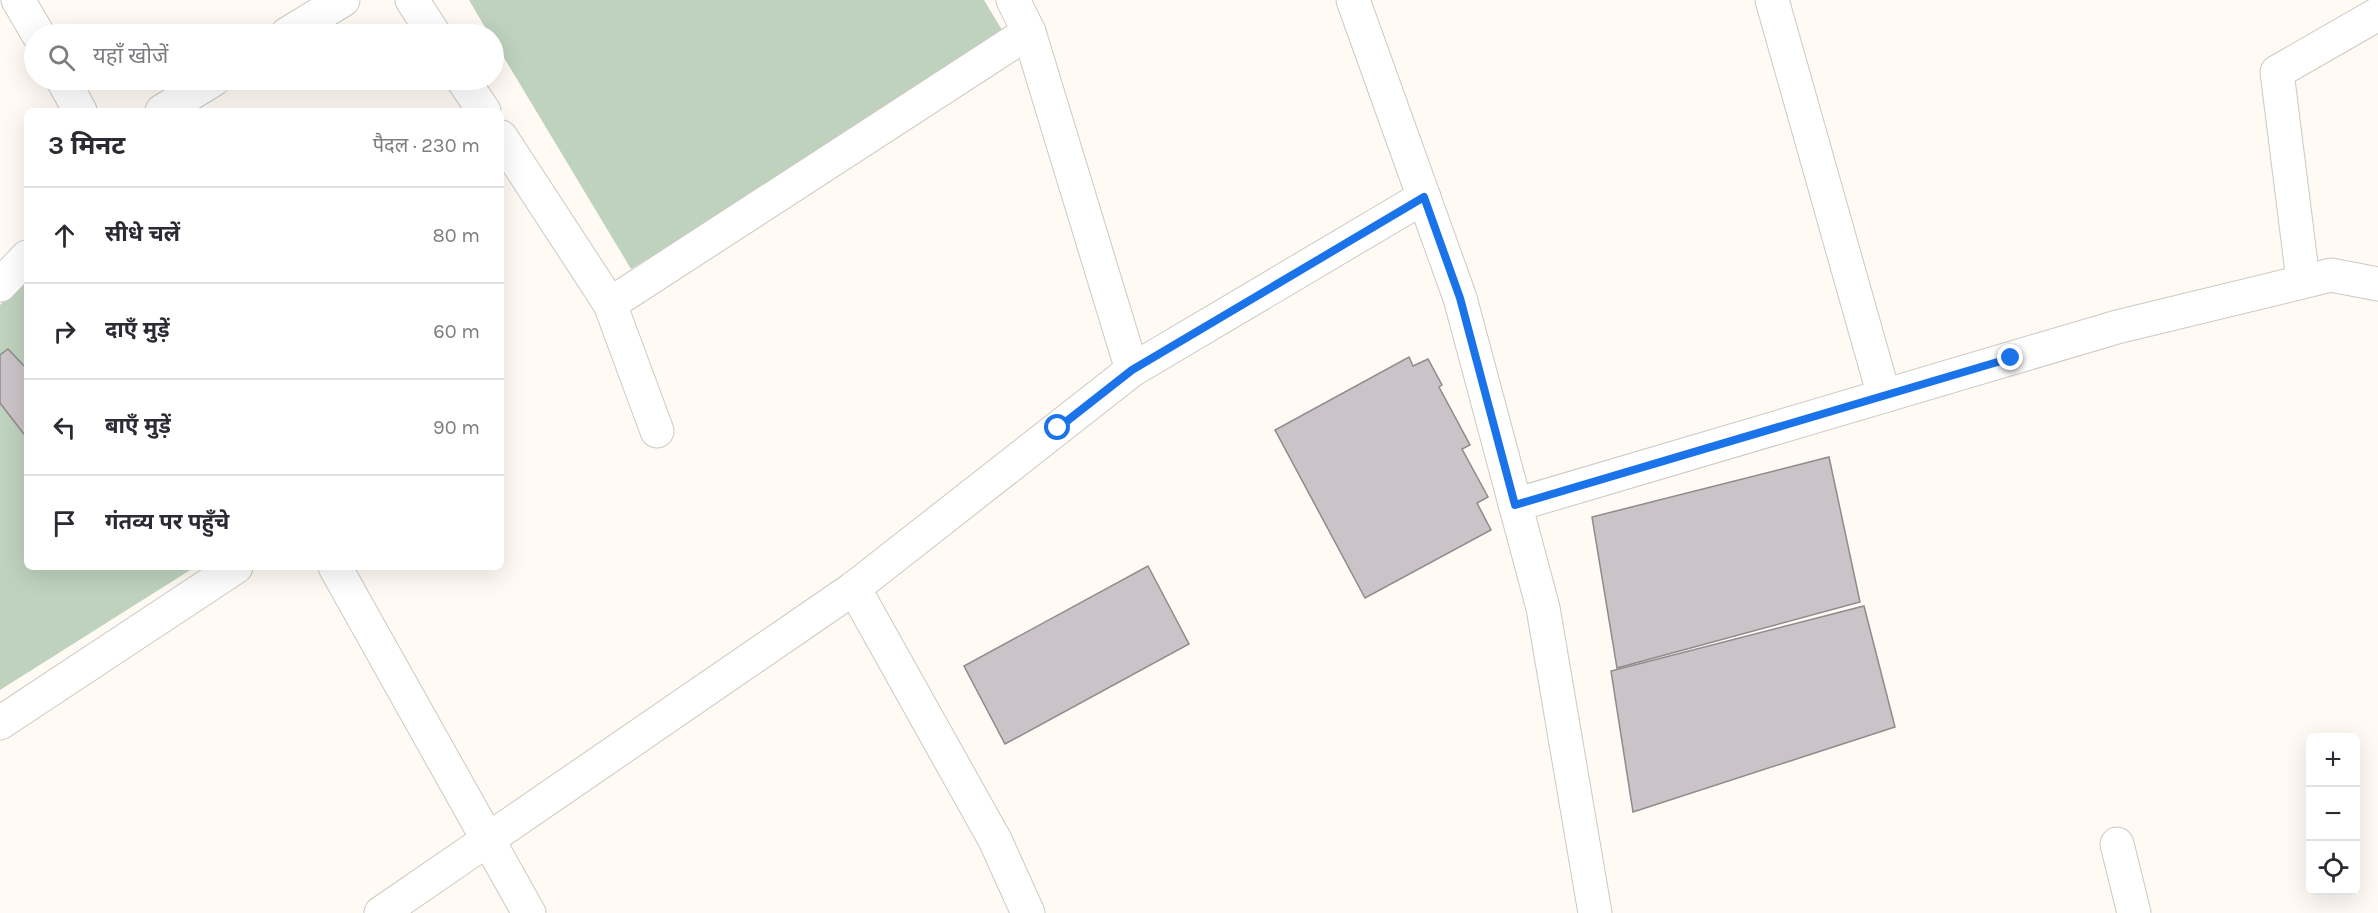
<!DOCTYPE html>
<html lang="hi">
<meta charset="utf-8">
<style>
:root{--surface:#fff;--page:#f7f7f7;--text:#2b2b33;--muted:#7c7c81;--line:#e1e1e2}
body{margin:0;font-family:Karla,"Noto Sans Devanagari",sans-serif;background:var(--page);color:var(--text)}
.controls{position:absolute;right:18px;bottom:18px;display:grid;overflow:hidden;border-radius:9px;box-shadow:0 6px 24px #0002}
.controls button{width:54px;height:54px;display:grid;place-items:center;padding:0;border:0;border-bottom:2px solid var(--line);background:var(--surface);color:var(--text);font:30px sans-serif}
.stop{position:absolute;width:18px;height:18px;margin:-14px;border:4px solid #1a73e8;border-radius:50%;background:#fff}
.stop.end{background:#1a73e8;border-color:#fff;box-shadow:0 2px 6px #0008}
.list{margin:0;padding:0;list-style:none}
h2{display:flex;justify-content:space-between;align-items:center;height:78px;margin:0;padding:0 24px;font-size:26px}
h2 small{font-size:20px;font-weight:400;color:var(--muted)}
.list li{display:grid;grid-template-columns:39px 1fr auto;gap:18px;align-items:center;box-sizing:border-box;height:96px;padding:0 24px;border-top:2px solid var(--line)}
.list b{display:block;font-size:22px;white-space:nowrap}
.list em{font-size:20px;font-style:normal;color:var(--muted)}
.icon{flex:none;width:33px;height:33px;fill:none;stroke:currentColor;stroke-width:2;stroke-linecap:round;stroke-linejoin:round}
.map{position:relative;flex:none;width:2378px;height:913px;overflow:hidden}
.search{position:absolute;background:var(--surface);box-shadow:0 6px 24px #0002;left:24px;top:24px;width:480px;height:66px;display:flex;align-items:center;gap:15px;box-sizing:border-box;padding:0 21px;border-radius:33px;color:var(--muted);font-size:22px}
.panel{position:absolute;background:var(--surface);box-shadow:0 6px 24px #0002;left:24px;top:108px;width:480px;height:462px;border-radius:9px}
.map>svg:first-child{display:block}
.green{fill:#bed2be}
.building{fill:#cac3c7;stroke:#908a8d;stroke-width:1.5}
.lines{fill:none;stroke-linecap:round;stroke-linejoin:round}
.minor-casing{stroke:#cdc9c3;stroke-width:35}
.minor{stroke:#fff;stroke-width:33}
.route{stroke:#1a73e8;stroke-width:8}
</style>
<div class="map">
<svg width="2378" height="913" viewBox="0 0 2378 913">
<rect width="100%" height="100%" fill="#fffaf4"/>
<!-- green -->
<g class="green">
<polygon points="469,0 984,0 1008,40 631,269 494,41 494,34 489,34"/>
<polygon points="27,276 27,567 195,567 0,690 0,305"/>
</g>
<!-- building -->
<g class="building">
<polygon points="8,349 27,369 27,438 0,403 0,355"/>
<polygon points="1409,357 1413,366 1428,359 1442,385 1439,387 1470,445 1462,449 1488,497 1477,503 1491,530 1365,598 1275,430"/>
<polygon points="1829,457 1860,602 1617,668 1592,517"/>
<polygon points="1148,566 1189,644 1005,744 964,666"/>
<polygon points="1864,606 1895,727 1633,812 1611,671"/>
</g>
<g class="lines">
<defs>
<g id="minor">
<polyline points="18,0 38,34"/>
<polyline points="412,0 434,34"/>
<polyline points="1013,0 1029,32 1132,370"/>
<polyline points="1353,0 1460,298 1543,608 1595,913"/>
<polyline points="1772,0 1884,396"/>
<polyline points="287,34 343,0"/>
<polyline points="63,80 80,111"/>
<polyline points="463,80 484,111"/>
<polyline points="162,111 213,80"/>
<polyline points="501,137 610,304 657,431"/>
<polyline points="2303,280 2277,72 2378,14"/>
<polyline points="0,285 27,257"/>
<polyline points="610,304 1029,32"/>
<polyline points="1515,505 2117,327 2331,275 2378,284"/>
<polyline points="335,567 529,913"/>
<polyline points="854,588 995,840 1028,913"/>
<polyline points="0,723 236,567"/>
<polyline points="2117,844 2134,913"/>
<polyline points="381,913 854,588 1132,370 1424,197"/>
</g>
</defs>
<!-- minor casing -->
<use href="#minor" class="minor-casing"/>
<!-- minor -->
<use href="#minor" class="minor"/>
</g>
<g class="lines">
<!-- route -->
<polyline class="route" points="1058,428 1132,370 1424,197 1460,298 1515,505 2011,358"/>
</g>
</svg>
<div class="controls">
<button>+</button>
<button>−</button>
<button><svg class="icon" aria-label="locate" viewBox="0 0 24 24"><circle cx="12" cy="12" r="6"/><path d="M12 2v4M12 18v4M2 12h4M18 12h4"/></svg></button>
</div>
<div class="stop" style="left:1058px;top:428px"></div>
<div class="stop end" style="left:2011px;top:358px"></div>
<div class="search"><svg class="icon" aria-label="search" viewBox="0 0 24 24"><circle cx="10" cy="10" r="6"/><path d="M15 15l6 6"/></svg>यहाँ खोजें</div>
<section class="panel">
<h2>3 मिनट<small>पैदल · 230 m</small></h2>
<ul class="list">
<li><svg class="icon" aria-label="ahead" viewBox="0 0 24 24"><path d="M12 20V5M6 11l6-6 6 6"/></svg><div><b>सीधे चलें</b></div><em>80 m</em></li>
<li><svg class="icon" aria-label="right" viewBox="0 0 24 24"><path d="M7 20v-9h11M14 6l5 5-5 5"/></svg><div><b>दाएँ मुड़ें</b></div><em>60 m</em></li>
<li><svg class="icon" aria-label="left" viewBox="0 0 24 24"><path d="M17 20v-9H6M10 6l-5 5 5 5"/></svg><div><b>बाएँ मुड़ें</b></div><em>90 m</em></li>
<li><svg class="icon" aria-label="arrive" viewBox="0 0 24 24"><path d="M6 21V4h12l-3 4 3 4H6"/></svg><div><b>गंतव्य पर पहुँचे</b></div></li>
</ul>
</section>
</div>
